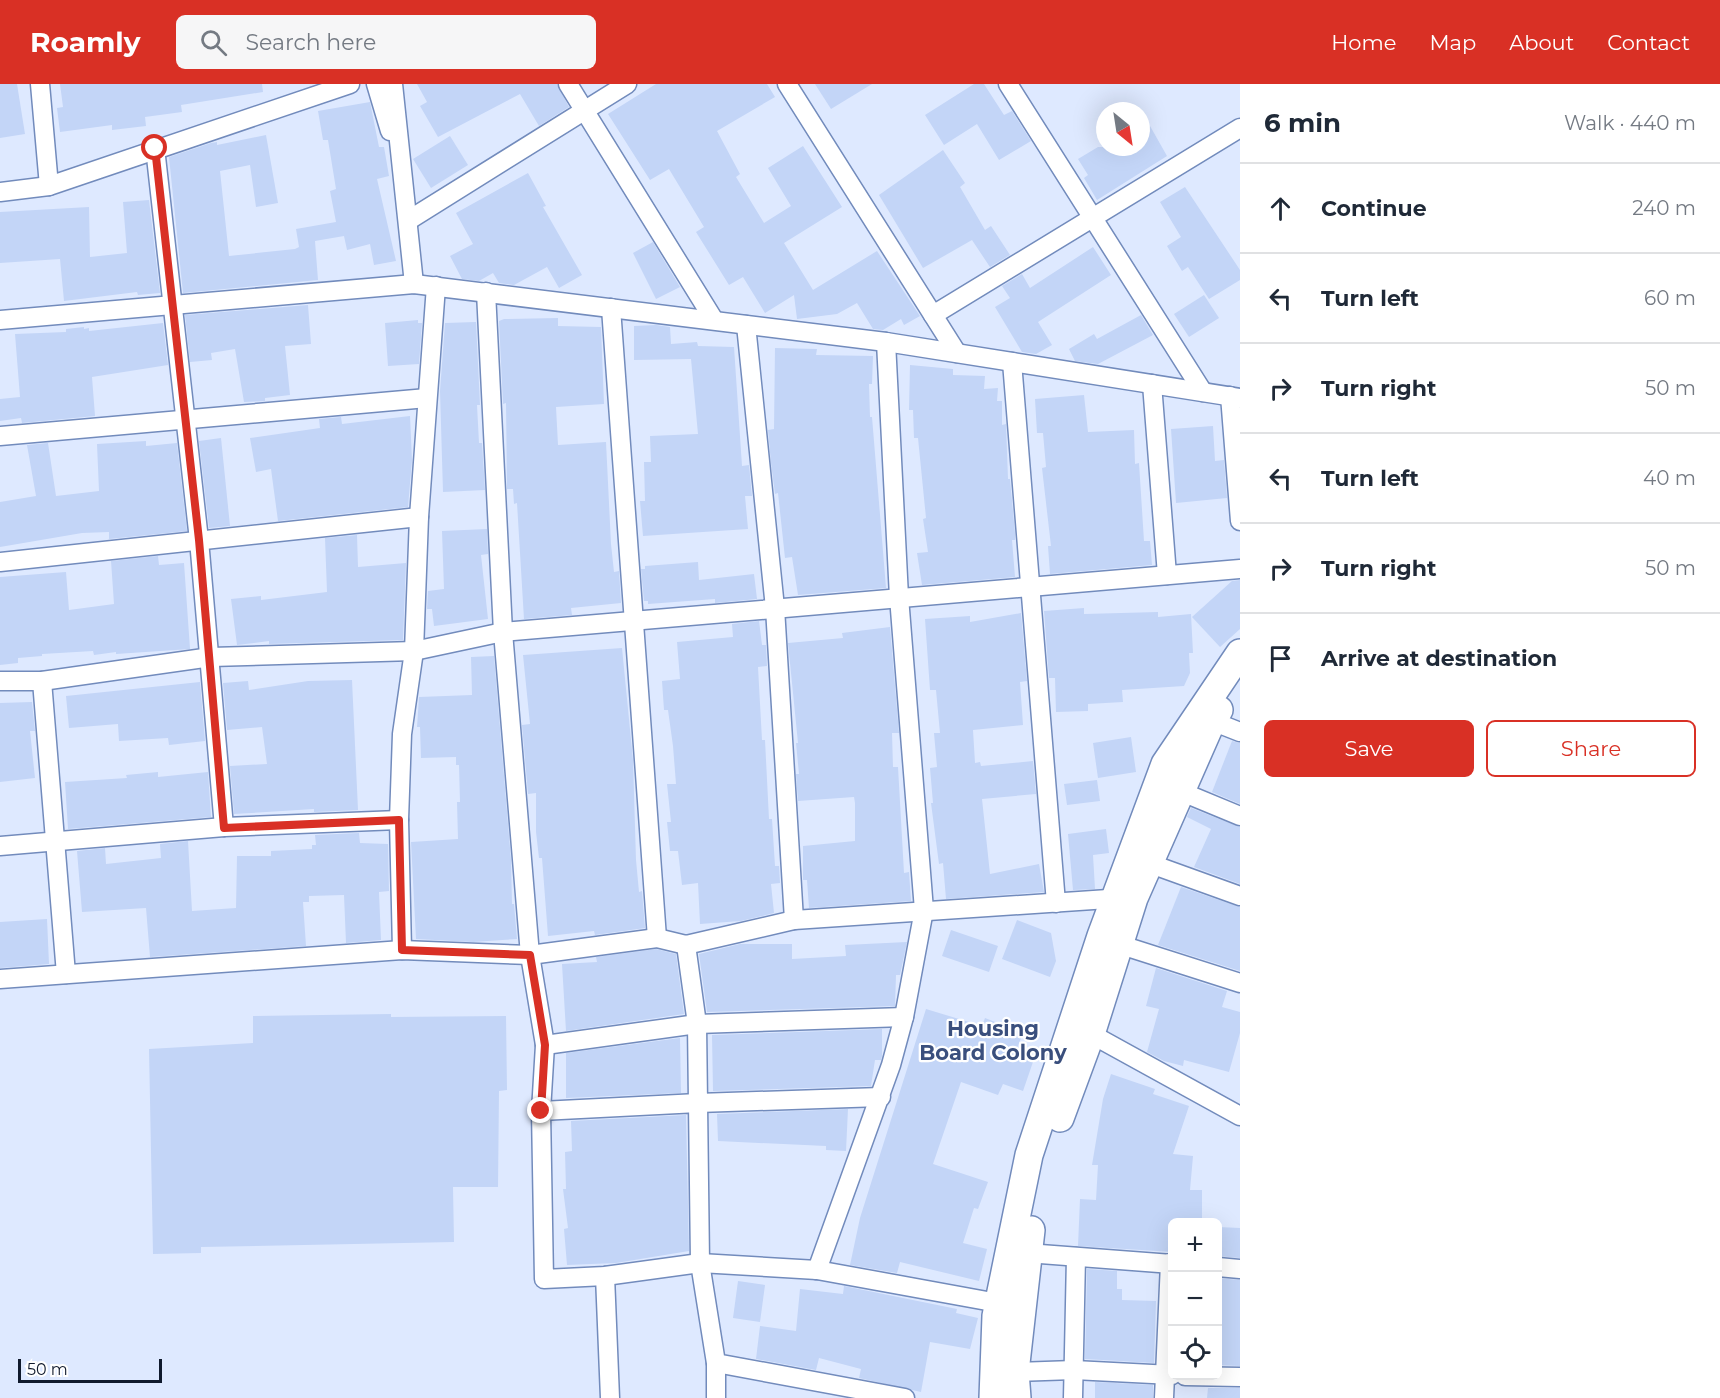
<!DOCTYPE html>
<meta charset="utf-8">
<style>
:root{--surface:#fff;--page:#f6f6f7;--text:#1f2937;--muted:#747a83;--line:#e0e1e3;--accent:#d93025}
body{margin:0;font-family:Montserrat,sans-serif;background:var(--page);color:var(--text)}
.controls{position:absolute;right:18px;bottom:18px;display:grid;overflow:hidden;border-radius:9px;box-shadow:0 6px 24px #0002}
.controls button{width:54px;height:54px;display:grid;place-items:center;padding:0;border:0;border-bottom:2px solid var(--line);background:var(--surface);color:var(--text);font:30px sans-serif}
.compass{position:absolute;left:1096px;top:18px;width:54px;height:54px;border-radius:50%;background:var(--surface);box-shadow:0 6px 24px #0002;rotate:150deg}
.scale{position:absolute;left:18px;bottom:15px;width:144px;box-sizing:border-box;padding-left:6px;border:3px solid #101a2d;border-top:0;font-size:16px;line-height:21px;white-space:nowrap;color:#101a2d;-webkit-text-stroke:4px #fff;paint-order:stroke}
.stop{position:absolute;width:18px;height:18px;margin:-14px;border:4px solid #d93025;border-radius:50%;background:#fff}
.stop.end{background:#d93025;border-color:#fff;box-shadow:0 2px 6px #0008}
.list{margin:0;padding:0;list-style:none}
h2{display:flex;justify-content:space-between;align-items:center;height:78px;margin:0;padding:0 24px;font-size:26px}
h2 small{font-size:20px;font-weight:400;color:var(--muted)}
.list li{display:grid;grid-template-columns:39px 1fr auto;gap:18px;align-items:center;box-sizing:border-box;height:90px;padding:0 24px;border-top:2px solid var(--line)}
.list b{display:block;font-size:22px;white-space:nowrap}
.list em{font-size:20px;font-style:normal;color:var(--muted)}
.actions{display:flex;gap:12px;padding:18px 24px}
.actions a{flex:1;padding:14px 0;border:2px solid var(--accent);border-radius:9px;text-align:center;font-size:21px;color:var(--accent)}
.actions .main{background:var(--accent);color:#fff}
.icon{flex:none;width:33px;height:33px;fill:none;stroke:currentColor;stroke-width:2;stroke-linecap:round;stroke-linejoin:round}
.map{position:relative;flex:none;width:1240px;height:1314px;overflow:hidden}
header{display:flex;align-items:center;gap:36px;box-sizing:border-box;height:84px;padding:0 30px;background:var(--accent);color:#fff}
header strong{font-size:28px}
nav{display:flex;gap:33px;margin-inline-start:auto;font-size:21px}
.search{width:420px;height:54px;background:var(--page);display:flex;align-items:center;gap:15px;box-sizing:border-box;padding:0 21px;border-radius:9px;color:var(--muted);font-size:22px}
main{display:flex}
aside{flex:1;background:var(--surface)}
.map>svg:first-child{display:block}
.building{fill:#c3d5f7}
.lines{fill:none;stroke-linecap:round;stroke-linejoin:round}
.minor-casing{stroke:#728bbc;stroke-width:21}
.primary-casing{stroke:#728bbc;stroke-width:30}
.minor{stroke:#fff;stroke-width:18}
.primary{stroke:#fff;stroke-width:27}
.route{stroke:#d93025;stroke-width:8}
.labels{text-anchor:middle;stroke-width:4.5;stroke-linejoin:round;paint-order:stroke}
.quarter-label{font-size:21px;font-weight:bold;fill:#3a4f7d;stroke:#fff}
</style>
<header>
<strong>Roamly</strong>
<div class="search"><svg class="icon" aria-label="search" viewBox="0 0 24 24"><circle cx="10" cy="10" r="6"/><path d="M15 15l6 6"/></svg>Search here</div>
<nav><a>Home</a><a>Map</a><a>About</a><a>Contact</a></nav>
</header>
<main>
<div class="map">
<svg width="1240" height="1314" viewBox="0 0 1240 1314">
<rect width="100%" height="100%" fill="#dee9ff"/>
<!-- building -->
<g class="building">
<polygon points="0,0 17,0 25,50 0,54"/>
<polygon points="60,0 262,0 263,8 181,21 182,28 145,33 146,42 112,46 112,41 60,48 57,24 63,23"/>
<polygon points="417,0 557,0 569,23 539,42 520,10 438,53 420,22 427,18"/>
<polygon points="656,0 767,0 775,13 717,47 740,90 736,93 764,139 791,122 768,84 803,62 842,123 784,159 813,206 877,167 920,232 904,241 901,235 883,246 873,245 857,219 837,230 797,235 794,211 765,229 743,193 729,201 696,148 704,143 669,85 650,96 608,30"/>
<polygon points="815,0 872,0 831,25"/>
<polygon points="974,0 984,0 1004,31 1012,27 1031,57 999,76 977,40 944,61 925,31"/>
<polygon points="370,18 379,63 384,63 389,92 377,95 396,177 374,181 370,160 347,166 344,152 315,157 318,196 183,209 169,73 211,59 217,58 217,61 266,51 278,119 256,123 250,81 220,87 229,172 295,165 299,163 296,145 336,138 330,107 336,105 328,56 323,56 318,27"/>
<polygon points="1141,26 1167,72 1097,116 1084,94 1088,91 1078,75 1098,63 1141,63"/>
<polygon points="450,52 468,81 431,104 413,75"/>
<polygon points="943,66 965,99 960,103 985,146 991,142 1010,171 990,183 972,156 923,184 879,111"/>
<polygon points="528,89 546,122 543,123 582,191 559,204 547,183 514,201 499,199 493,189 479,197 462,195 450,172 473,160 456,129"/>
<polygon points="1185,103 1240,186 1240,196 1209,215 1188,183 1182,187 1167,162 1181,153 1160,118"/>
<polygon points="149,116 160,209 138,211 137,208 64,217 60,175 0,179 0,128 89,123 90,173 127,169 123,118"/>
<polygon points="653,158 680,203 656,215 633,169"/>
<polygon points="1093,163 1111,191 1038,238 1052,261 1036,270 1022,268 995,223 1010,214 1002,202 1022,190 1030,204"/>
<polygon points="1204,211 1219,234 1189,253 1174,230"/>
<polygon points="308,221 311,260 285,262 290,311 265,314 265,317 244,318 235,265 211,269 212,276 190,278 185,231"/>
<polygon points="1141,231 1153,251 1098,280 1075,277 1069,265 1094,250 1097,255"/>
<polygon points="558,234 558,242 601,243 604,320 556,323 558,361 606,358 611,460 614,488 619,487 621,519 571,524 572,531 524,535 517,419 514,420 513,405 507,405 506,319 503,320 499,237 504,235"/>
<polygon points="418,236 418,239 422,239 419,280 388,282 385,239"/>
<polygon points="476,238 480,321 477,321 479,359 482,359 485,406 443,408 440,307 445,239"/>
<polygon points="163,239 168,281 92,293 95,332 22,339 21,334 0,337 0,315 20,313 15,250 66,248 66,245 84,243 84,245 89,244 89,247"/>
<polygon points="656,241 670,243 671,260 697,258 698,262 734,263 742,382 749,381 752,412 745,412 748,445 643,452 640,417 645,417 644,378 651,378 650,352 698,350 691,275 634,276 634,242"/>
<polygon points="775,264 817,265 816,271 873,272 872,300 869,300 870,333 872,333 886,504 798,511 792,473 785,474 778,409 775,410 771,379 768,346 774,345"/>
<polygon points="910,281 953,285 953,291 985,292 984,305 998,304 997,317 1002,317 1002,341 1006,340 1008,395 1010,395 1015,449 1015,456 1012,456 1015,493 922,501 917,469 928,468 923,435 926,434 918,354 914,354 913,326 909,326"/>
<polygon points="1084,311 1088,348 1134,346 1135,380 1139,379 1144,457 1150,457 1152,481 1050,490 1048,462 1051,462 1042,384 1046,383 1043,349 1037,349 1035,315"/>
<polygon points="410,332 412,376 408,423 278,437 271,385 256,388 250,354 320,344 319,335 341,333 342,340"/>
<polygon points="1213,342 1215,377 1224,376 1227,414 1176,419 1171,345"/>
<polygon points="221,354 230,442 209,444 199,357"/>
<polygon points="146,357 146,362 177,359 187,447 109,455 109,448 82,449 0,463 0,418 36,412 27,361 48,359 56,412 99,407 97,360"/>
<polygon points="487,445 488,470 481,471 488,535 434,542 432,525 427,525 428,507 444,505 442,447"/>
<polygon points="357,451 358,483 406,479 403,556 269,560 269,557 237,561 231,515 261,512 261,516 327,508 325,454"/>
<polygon points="158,472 159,481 184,479 190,565 116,570 116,568 94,571 93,567 42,570 42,572 18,574 18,579 0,581 0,493 66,488 69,526 114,520 111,477"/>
<polygon points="698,478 699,496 754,490 757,515 715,519 715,515 648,520 648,517 644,517 641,485 645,485 645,482"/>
<polygon points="1240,496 1240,545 1220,563 1192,533 1232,497"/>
<polygon points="1084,524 1084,530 1158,528 1158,533 1191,530 1193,569 1189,569 1190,589 1184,602 1122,606 1123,618 1088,620 1088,627 1056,628 1055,594 1049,594 1044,527"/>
<polygon points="1021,529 1027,597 1020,598 1023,641 973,646 975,679 980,678 981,682 1033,677 1036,710 982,715 990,790 1039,780 1044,808 946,815 943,779 939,780 931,719 933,719 930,684 937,683 934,649 940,649 936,606 930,606 925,535 970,532 970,538"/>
<polygon points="759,537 762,561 766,561 767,582 758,583 762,656 765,656 769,735 772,735 775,782 779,782 780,799 771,800 774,829 741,837 700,840 698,799 682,801 678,767 670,767 667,738 671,738 667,700 676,700 673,662 668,626 664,626 662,597 680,595 677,558 733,553 732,540"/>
<polygon points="890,543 899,649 892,649 893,683 898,683 904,789 909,788 911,817 809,824 807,796 803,796 803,762 855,757 855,719 854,713 798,717 796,690 799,690 796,659 798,659 788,559 843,554 842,549"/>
<polygon points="622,564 633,676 636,776 639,808 642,807 645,844 595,851 594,847 548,852 542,774 539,774 536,748 536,709 528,710 522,641 530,640 523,571"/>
<polygon points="494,572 511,776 512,820 514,820 517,855 473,858 416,855 411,758 458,755 457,718 460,718 459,681 456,681 456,673 421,674 420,643 417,643 419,613 472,611 471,573"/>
<polygon points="352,596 358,726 314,728 314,725 234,730 230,682 267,680 262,643 227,646 223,599 248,597 249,606 308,597"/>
<polygon points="200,598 205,657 169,661 168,654 119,657 118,640 69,644 66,612"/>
<polygon points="32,618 35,647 30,647 35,694 0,698 0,619"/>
<polygon points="1131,653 1136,688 1098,694 1093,659"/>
<polygon points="1232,657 1240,659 1240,720 1212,708"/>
<polygon points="158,688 158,693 208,688 211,733 68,745 65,698 127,694 126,691"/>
<polygon points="1097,696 1100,717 1067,721 1064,700"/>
<polygon points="1191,724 1240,743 1240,800 1194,783 1211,745 1187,733"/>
<polygon points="1106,745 1109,769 1093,771 1095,805 1073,806 1068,750"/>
<polygon points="359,749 360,759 388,760 389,807 379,808 381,856 346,859 344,811 309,812 309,818 303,818 306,862 150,873 146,824 82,828 77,767 105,764 106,780 161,774 160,760 188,757 192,827 236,824 237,772 271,772 271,767 312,765 312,761 316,761 315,751"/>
<polygon points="1181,803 1240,823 1240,887 1158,861"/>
<polygon points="47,835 49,880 0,884 0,838"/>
<polygon points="1017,836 1051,849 1056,877 1050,893 1002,875"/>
<polygon points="951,846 998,862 989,888 942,872"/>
<polygon points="907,858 900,891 896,891 895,922 707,928 699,870 740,860 792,860 792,875 846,872 845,861"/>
<polygon points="656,865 676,870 684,930 566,947 562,880 597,878 596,873"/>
<polygon points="1156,884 1227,907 1222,923 1240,928 1240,949 1229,988 1184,976 1183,982 1164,977 1147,968 1159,925 1146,922"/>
<polygon points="926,925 982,942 985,934 1023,949 1015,969 1034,975 1023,1007 1003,1000 998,1011 961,998 933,1080 988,1098 978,1125 974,1124 963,1159 987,1165 979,1197 900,1178 897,1189 850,1181 860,1134"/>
<polygon points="391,930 391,933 506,932 507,1006 499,1007 498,1103 453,1103 454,1158 201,1163 201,1169 153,1170 149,965 253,959 253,932"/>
<polygon points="882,945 882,972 881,976 875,976 871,1002 713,1007 712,951"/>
<polygon points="680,954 681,1009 566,1014 566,969"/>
<polygon points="1111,990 1155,1005 1153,1010 1189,1022 1173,1070 1193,1072 1190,1106 1202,1106 1202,1135 1173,1138 1173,1168 1078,1162 1080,1115 1096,1116 1098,1081 1092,1081 1103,1015"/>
<polygon points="848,1025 846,1067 826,1066 826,1062 718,1057 717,1030"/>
<polygon points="686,1031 689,1167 616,1179 567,1181 564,1145 568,1144 563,1105 566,1105 565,1068 572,1067 571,1037"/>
<polygon points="1218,1143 1240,1144 1240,1174 1218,1172"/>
<polygon points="1087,1185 1117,1187 1117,1205 1122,1205 1122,1216 1156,1217 1154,1279 1085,1275"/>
<polygon points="1218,1194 1240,1196 1240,1282 1218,1281"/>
<polygon points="738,1197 765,1201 760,1238 733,1234"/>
<polygon points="844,1202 957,1225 956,1229 978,1234 970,1265 930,1258 921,1308 859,1294 861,1285 819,1274 816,1286 756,1275 760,1242 796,1247 800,1205 843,1210"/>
<polygon points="1095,1298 1153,1301 1153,1314 1095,1314"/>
<polygon points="1208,1304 1240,1304 1240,1314 1207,1314"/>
</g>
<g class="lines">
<defs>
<g id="minor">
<polyline points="40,0 49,102"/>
<polyline points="376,0 390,47"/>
<polyline points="393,0 414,200"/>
<polyline points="568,0 714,236"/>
<polyline points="787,0 957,269"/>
<polyline points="1008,0 1203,308"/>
<polyline points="155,64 199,456 224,743"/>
<polyline points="0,108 49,102 350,0"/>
<polyline points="409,136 627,0"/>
<polyline points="486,208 503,548 530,871 545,961 541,1027 544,1195 605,1192 700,1179 817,1186 1009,1221"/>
<polyline points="611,224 657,854"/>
<polyline points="933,231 1240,44"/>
<polyline points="0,236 414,200 886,258 1240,314"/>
<polyline points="746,241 775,524 794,836"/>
<polyline points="1012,278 1056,819"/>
<polyline points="1152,300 1167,491"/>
<polyline points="1230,312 1240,437"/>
<polyline points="0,352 427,314"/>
<polyline points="0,478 419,433"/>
<polyline points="0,597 42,597 211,573 414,567 503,548 1240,485"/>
<polyline points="42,597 66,890"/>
<polyline points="1212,637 1240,648"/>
<polyline points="1182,708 1240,732"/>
<polyline points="0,762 224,743 399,736"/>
<polyline points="1151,780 1240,812"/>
<polyline points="1118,860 1240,899"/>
<polyline points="686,861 697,940 698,1019 881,1013"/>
<polyline points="402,866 399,736 402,650 414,567 419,433 436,202"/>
<polyline points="0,895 402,866 530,871 657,854 686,861 794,836 1123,814"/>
<polyline points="1091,950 1240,1032"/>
<polyline points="545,961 697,940 904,933"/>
<polyline points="541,1027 698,1019 700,1179 716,1279 905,1314"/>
<polyline points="1027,1169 1172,1180"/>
<polyline points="1218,1183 1240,1185"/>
<polyline points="817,1186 891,981 904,933 924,826 899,513 886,258"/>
<polyline points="605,1192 610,1314"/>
<polyline points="716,1279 716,1314"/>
<polyline points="1015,1288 1074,1286 1172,1291"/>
<polyline points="1185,1292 1240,1293"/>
<polyline points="1073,1314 1076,1173"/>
<polyline points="1164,1314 1170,1179"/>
</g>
<g id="primary">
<polyline points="1060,1034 1091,950 1134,814 1212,637 1219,626"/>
<polyline points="993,1314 996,1232 1029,1071 1101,852 1165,680 1240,569"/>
<polyline points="1017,1314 1015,1288 1031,1146"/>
</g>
</defs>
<!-- minor casing -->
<use href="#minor" class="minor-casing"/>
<!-- primary casing -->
<use href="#primary" class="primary-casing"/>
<!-- minor -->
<use href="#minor" class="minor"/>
<!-- primary -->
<use href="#primary" class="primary"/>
</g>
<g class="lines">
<!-- route -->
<polyline class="route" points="155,64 199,456 224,744 399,736 402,866 530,871 545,961 541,1027"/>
</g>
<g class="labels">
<!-- quarter labels -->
<g class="quarter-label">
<text x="993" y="952">Housing<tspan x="993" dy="24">Board Colony</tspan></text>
</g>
</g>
</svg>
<div class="controls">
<button>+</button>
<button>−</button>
<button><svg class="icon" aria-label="locate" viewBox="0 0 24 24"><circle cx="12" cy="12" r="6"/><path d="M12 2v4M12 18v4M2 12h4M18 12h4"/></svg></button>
</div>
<svg class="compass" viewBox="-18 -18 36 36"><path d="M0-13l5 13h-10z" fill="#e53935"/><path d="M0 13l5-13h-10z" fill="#747a83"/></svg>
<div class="scale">50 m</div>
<div class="stop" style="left:155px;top:64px"></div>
<div class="stop end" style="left:541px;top:1027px"></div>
</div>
<aside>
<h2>6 min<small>Walk · 440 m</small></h2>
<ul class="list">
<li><svg class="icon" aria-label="ahead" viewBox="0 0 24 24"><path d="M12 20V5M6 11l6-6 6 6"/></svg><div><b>Continue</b></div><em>240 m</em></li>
<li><svg class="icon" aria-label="left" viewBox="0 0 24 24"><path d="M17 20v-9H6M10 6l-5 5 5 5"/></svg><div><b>Turn left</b></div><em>60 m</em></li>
<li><svg class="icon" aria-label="right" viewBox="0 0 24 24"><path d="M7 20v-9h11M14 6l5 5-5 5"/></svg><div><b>Turn right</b></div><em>50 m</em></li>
<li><svg class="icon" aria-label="left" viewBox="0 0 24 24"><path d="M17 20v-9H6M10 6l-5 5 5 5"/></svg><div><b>Turn left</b></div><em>40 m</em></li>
<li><svg class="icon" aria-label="right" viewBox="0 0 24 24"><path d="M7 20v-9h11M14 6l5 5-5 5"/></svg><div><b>Turn right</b></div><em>50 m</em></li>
<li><svg class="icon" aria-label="arrive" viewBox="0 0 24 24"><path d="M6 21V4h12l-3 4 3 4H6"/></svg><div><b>Arrive at destination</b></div></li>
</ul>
<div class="actions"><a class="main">Save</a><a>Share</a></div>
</aside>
</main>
